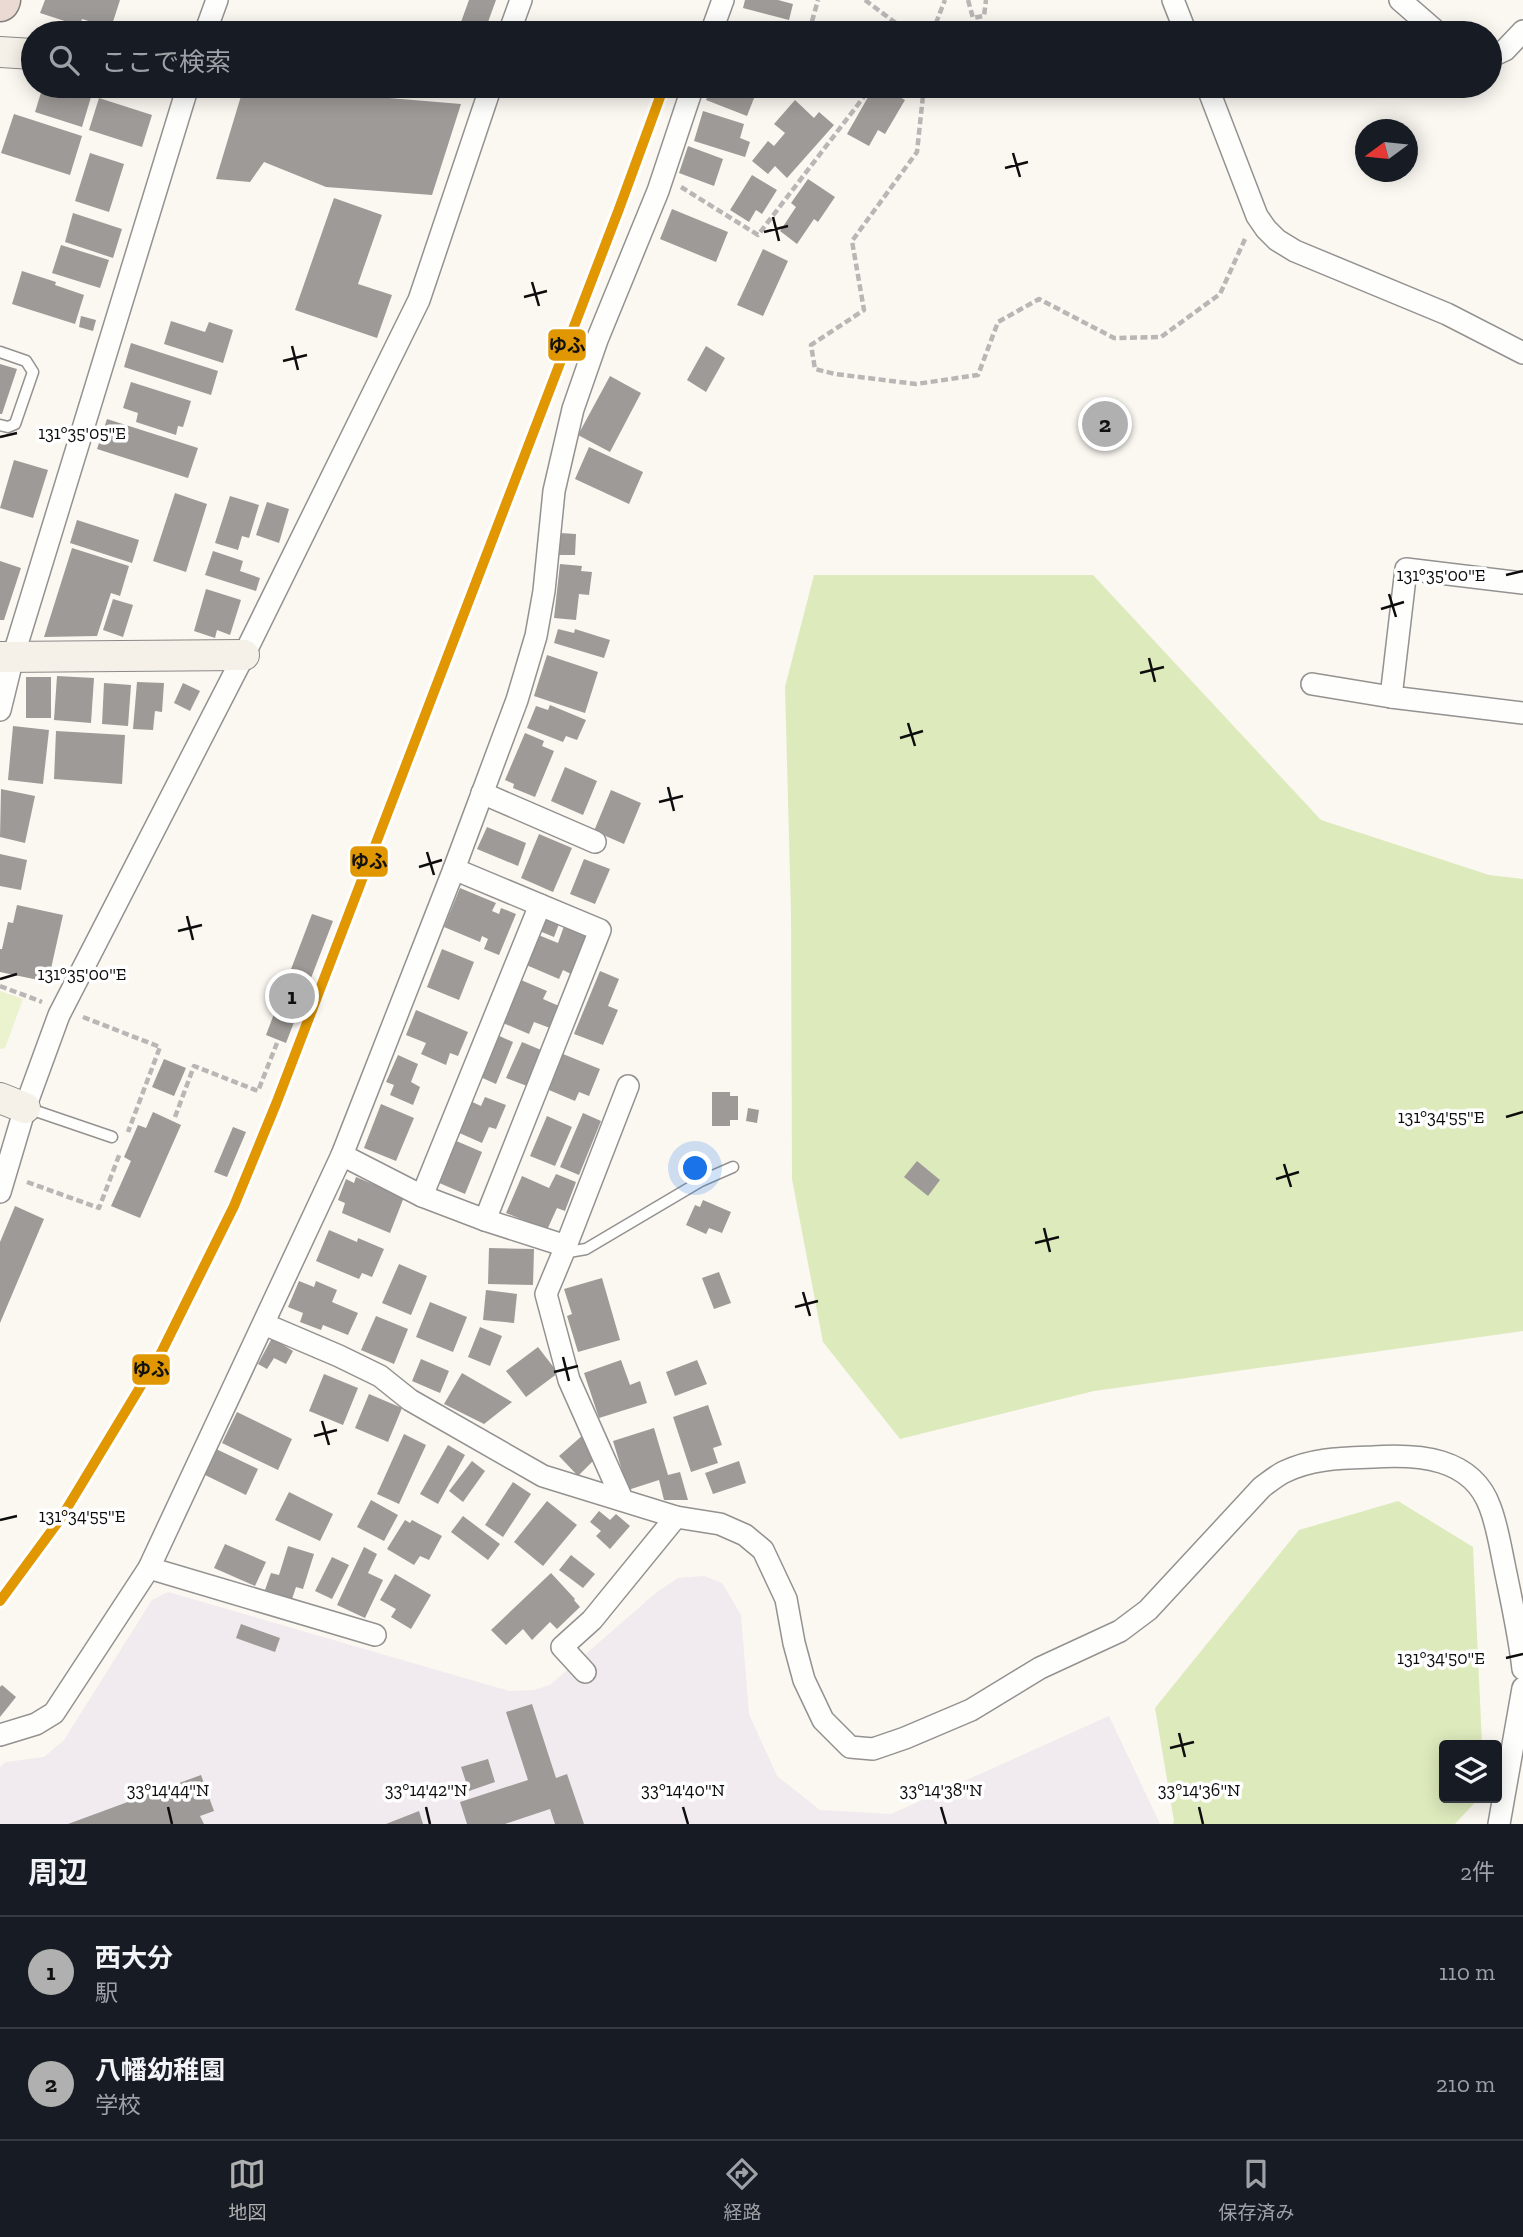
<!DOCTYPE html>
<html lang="ja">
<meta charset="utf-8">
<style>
:root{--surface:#171b24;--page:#20242c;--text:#f1f3f6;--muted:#9ea1a6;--line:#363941;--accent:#b0b0b1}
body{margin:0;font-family:"Zilla Slab","Noto Sans JP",serif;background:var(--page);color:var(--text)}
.controls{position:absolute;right:21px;bottom:21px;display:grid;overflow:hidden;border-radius:7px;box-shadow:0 4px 18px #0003}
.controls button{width:63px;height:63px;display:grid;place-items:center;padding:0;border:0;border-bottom:2px solid var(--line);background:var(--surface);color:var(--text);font:35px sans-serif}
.compass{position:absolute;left:1355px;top:119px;width:63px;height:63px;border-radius:50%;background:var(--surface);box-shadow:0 4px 18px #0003;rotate:255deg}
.you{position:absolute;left:696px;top:1169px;width:24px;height:24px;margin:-18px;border:5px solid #fff;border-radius:50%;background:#1a73e8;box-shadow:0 0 0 10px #1a73e833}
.badge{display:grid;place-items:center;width:46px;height:46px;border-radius:50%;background:var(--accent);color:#111;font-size:23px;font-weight:700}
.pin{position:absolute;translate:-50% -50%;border:4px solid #fff;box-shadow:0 2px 7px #0006}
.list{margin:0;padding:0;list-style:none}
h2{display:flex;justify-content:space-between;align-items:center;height:91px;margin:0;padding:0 28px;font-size:30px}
h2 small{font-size:23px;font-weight:400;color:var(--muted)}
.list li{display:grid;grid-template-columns:46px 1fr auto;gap:21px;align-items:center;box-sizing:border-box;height:112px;padding:0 28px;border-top:2px solid var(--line)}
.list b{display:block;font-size:26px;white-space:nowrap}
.list p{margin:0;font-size:23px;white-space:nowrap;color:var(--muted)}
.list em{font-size:23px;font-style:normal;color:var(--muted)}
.icon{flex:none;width:38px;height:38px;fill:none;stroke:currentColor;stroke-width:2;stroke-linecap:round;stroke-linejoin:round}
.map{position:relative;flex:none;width:1523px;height:1824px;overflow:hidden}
.search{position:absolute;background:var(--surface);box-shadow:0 4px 18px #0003;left:21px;right:21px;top:21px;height:77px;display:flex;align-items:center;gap:18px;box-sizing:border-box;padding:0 24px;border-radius:38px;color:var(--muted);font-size:26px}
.sheet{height:315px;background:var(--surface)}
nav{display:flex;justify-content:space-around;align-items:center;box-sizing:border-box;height:98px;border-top:2px solid var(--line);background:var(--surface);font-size:19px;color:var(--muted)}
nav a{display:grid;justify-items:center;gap:4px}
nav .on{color:var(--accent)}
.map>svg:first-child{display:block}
.industrial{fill:#f1eaef}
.green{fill:#eaf2ce}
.forest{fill:#ddeabc}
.building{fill:#9e9a97}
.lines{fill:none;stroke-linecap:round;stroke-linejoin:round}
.lane-casing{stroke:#949290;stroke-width:13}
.street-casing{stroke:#949290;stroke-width:24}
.secondary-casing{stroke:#8b8986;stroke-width:32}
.highway-casing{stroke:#81807d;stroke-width:41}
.path{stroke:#b8b7b6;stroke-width:4.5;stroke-dasharray:7 3.5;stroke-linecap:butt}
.lane{stroke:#fefefd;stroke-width:10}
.street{stroke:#fefefd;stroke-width:21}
.secondary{stroke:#f5f1e8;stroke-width:30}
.highway{stroke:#ebdad3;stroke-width:38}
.rail-1-casing{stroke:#fff;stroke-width:16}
.rail-1{stroke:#e09701;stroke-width:10}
.ticks{fill:none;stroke:#0d0d0d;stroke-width:2.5}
.ticks-label{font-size:18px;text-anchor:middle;fill:#0d0d0d;stroke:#fff;stroke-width:7;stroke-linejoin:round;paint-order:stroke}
.line-badge{stroke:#fff;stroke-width:2.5}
.pale-badge-label{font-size:19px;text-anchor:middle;font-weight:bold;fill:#111}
</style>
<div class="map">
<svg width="1523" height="1824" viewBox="0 0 1523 1824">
<rect width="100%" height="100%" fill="#fbf7f1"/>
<!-- industrial -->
<polygon class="industrial" points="704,1576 722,1583 741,1615 749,1714 777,1776 820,1810 891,1814 1109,1716 1160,1824 0,1824 0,1767 6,1762 44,1757 64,1740 152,1600 168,1592 509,1691 534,1690 550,1685 657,1592 678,1578"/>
<!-- green -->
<polygon class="green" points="0,991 23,999 5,1048 0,1049"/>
<!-- forest -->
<g class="forest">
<polygon points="814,575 1093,575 1321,820 1489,875 1523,879 1523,1331 1094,1391 900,1439 823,1342 792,1179 791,912 785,687"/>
<polygon points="1398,1501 1473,1547 1482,1745 1444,1745 1444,1798 1479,1798 1455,1824 1173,1824 1174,1821 1155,1708 1299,1530"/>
</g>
<!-- building -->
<g class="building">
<polygon points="45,0 120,0 111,28 82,19 80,26 40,13"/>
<polygon points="469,0 496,0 484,33 457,33"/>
<polygon points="745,0 778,0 793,4 789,20 743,8"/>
<polygon points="1025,21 1028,33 1004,33 1003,26"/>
<polygon points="43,86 56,86 91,97 82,127 35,112"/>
<polygon points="244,86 461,104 432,195 326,187 264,162 250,182 216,179"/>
<polygon points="712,86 752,86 758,88 747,116 706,100"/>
<polygon points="884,88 905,100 885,134 878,130 869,146 847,134 872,90 880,95"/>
<polygon points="99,98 152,115 142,147 89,130"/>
<polygon points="795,100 814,118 819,112 834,125 787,178 775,166 768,174 752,161 768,141 774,146 785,133 774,124"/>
<polygon points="703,111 744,124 740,138 750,142 745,157 694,141"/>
<polygon points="14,114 82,136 70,175 1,153"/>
<polygon points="688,146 723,159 714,186 679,173"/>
<polygon points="90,153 124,164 109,212 75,201"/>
<polygon points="752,175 777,190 762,214 756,210 749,222 730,210"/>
<polygon points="808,179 835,197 818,222 814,219 797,244 780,231 796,207 791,203"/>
<polygon points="334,198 382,215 358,284 392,295 377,338 295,310"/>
<polygon points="672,209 728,232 716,262 660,239"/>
<polygon points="73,213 122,229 113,258 65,242"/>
<polygon points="61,245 109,260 100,288 52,273"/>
<polygon points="763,249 788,261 763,316 737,305"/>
<polygon points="22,271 56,282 55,285 84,295 75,324 12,304"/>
<polygon points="81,316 96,320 93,331 79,327"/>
<polygon points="171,321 205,332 209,322 233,330 223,363 164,344"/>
<polygon points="131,343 218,371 211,395 124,367"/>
<polygon points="706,346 725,358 706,392 687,380"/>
<polygon points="0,364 17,369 2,414 0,414"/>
<polygon points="610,376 641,393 610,452 578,435"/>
<polygon points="131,382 191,401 183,427 178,426 176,435 136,422 138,413 123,408"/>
<polygon points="107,419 198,448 188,478 97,449"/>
<polygon points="589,447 643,472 629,504 575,479"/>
<polygon points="14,460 48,470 33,518 0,508"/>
<polygon points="175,493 207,504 186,572 153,561"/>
<polygon points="230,496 259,505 249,538 242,536 238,550 215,543"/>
<polygon points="267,502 289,509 279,543 256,535"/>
<polygon points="77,520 139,540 132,563 70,543"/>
<polygon points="560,533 576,534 575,555 559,555"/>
<polygon points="72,548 129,566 120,596 111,593 97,636 44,637"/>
<polygon points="213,551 243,561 240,571 260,578 256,591 205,575"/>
<polygon points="0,561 21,568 4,620 0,620"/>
<polygon points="560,564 582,566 581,571 592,572 589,595 579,594 576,620 554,618"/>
<polygon points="206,589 241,600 230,635 217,630 215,638 194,631"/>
<polygon points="113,599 133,605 123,637 103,630"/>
<polygon points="558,629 574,633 575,629 610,640 604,658 554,643"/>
<polygon points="547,655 598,672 585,713 534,696"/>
<polygon points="57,676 94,678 91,723 54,720"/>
<rect x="26" y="677" width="25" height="41"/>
<polygon points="137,682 164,683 162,712 155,711 153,730 133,729"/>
<polygon points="104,683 131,685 128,726 102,724"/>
<polygon points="183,683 200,691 190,711 174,703"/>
<polygon points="550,705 586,720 577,740 566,736 563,742 527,728 536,706 548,710"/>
<polygon points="13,726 49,730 43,784 8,780"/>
<polygon points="56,731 125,735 122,784 54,779"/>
<polygon points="525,733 544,741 542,746 554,751 535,797 513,788 514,784 505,780"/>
<polygon points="565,767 597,781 583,815 551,801"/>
<polygon points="1,789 35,796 25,843 0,837"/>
<polygon points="611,790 641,803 624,844 594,831"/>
<polygon points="487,827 526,843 518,866 477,849"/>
<polygon points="539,834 572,848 553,892 521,878"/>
<polygon points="0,854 27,860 21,890 0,886"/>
<polygon points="584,859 610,869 595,904 570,894"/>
<polygon points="460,888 496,903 492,911 499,914 501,908 516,914 499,955 484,949 488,939 482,936 480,942 444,927"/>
<polygon points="17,905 63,915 48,982 0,972 0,949 2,949 8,922 13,923"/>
<polygon points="312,914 333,921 286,1043 266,1035"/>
<polygon points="542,917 559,924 554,937 537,930"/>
<polygon points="564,926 587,936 571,974 563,970 559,979 524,964 536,934 558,943"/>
<polygon points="442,949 474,962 459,1000 427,987"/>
<polygon points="600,971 619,979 608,1006 618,1010 603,1045 574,1034"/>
<polygon points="521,980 547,991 543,999 559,1006 550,1028 534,1022 529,1034 503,1023 508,1011 503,1009 512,987 518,989"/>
<polygon points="416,1010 468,1032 458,1056 450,1053 446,1065 421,1054 426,1043 406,1035"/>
<polygon points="495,1034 513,1042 496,1084 478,1076"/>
<polygon points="522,1042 541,1050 527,1086 506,1078"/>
<polygon points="563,1054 600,1069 589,1096 579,1092 575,1101 549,1090"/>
<polygon points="398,1055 418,1064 411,1082 420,1087 413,1105 390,1095 394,1085 386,1082"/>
<polygon points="164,1059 186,1068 174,1096 152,1087"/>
<polygon points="712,1092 730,1092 730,1096 738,1096 738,1120 730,1120 730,1126 712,1126"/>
<polygon points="485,1097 506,1105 496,1129 489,1127 482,1143 455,1131 468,1100 481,1106"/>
<polygon points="381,1104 414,1118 396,1161 364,1148"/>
<polygon points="748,1108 759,1110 757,1123 746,1121"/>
<polygon points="153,1112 181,1125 140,1218 111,1206 131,1161 124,1157 138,1125 146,1128"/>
<polygon points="583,1113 601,1121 579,1175 560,1167"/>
<polygon points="547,1116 572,1127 555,1166 530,1156"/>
<polygon points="233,1127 246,1132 227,1177 214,1172"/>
<polygon points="454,1140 482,1152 465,1194 437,1182"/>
<polygon points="917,1161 940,1180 928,1196 904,1177"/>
<polygon points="556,1174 576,1182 565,1211 557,1208 547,1230 506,1213 522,1176 549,1188"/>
<polygon points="356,1177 404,1197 390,1233 342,1213 345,1203 338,1200 346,1179 354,1183"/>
<polygon points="703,1200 731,1212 722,1233 709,1228 706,1234 686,1225 695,1205 700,1207"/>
<polygon points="15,1206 44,1219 0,1323 0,1242"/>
<polygon points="329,1230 357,1242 358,1238 384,1249 372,1277 362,1273 359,1279 316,1261"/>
<polygon points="489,1248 534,1249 533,1285 488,1284"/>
<polygon points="399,1264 427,1276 411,1315 382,1303"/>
<polygon points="719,1272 731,1303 714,1309 702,1278"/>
<polygon points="602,1278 620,1340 578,1352 567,1316 572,1314 564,1289"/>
<polygon points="299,1281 314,1287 316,1281 337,1290 332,1302 358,1313 348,1335 323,1325 321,1330 300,1322 303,1313 288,1307"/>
<polygon points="486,1290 517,1294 514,1323 483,1320"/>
<polygon points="430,1302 467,1317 453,1352 416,1337"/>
<polygon points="376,1316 408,1329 394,1364 361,1350"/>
<polygon points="480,1327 502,1336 490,1366 468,1357"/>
<polygon points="272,1338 293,1351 286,1364 274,1358 267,1369 258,1364"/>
<polygon points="538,1347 558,1373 526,1397 506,1371"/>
<polygon points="421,1359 449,1371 440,1393 412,1381"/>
<polygon points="621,1360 630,1385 640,1381 647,1403 599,1418 584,1373"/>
<polygon points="697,1360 707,1384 675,1396 666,1372"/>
<polygon points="462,1373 512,1402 484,1424 444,1404"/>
<polygon points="324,1374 358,1388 343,1425 309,1411"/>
<polygon points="369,1394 402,1408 388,1442 355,1428"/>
<polygon points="708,1405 722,1445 713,1448 718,1463 691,1472 673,1417"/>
<polygon points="237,1412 292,1439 278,1470 222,1443"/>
<polygon points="654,1428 668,1475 680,1472 688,1500 664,1500 659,1480 628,1490 613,1441"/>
<polygon points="404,1434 426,1445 399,1504 377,1494"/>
<polygon points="583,1435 595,1459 578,1476 559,1456"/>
<polygon points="448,1445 465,1455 438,1504 420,1494"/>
<polygon points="214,1448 258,1469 246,1495 201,1473"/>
<polygon points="472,1461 485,1471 463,1502 449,1491"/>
<polygon points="739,1461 746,1483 713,1494 705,1473"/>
<polygon points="513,1482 531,1494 503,1537 485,1525"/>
<polygon points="289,1492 333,1514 320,1541 275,1520"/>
<polygon points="371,1500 398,1515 384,1541 357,1527"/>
<polygon points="547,1501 577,1525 543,1566 514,1542"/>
<polygon points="599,1511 610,1520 616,1514 630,1526 610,1549 596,1536 601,1531 590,1522"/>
<polygon points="463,1516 500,1544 488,1560 451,1532"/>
<polygon points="405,1520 410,1523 412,1520 442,1536 429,1560 420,1556 414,1565 387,1549"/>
<polygon points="225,1544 266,1562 255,1586 214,1568"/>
<polygon points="288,1546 314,1554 303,1589 296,1587 292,1599 265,1590 271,1573 279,1575"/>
<polygon points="364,1547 377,1554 368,1573 383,1580 365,1618 337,1605"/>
<polygon points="571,1555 595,1574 583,1588 559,1570"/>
<polygon points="332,1557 349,1565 332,1599 315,1591"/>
<polygon points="551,1573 575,1599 574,1600 580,1607 557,1629 550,1622 532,1640 523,1629 506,1645 491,1630"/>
<polygon points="395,1574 431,1595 411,1629 391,1617 396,1609 380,1600"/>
<polygon points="241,1624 280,1638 275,1652 236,1638"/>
<polygon points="2,1685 16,1697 0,1717 0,1687"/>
<polygon points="532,1704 556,1778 567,1774 584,1824 555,1824 550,1809 505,1824 467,1824 460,1802 528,1780 506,1712"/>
<polygon points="488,1759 495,1782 469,1791 461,1767"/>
<polygon points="201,1775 214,1811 200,1816 204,1824 68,1824"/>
<polygon points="419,1811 423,1824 386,1824"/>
</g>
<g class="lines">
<defs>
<g id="lane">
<polyline points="0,352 26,361 33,372 15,424 8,427 0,425"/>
<polyline points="27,1108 112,1137"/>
<polyline points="563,1253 586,1249 701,1181 733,1167"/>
</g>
<g id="street">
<polyline points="1173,0 1186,33"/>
<polyline points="1400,0 1438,33"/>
<polyline points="205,33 217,0"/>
<polyline points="509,33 521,0"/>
<polyline points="711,33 723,0"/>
<polyline points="1490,57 1505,50 1523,31"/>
<polyline points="1207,86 1257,216 1266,229 1277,240 1295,251 1447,314 1523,353"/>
<polyline points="1523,583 1406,569 1391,697 1523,713"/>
<polyline points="1312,684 1391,697"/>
<polyline points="0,710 13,657 188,86"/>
<polyline points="482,793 595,842"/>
<polyline points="454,869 600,930 485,1220"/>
<polyline points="342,1155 422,1196 485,1220 566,1246 628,1086"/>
<polyline points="0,1192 25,1108 59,1015 244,655 419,300 491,86"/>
<polyline points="422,1196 540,905"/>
<polyline points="566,1246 546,1294 569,1380 622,1499"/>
<path d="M264 1324 339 1356 380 1376 410 1400 543 1476 676 1517 720 1524 745 1535 763 1550 786 1599 794 1643 804 1680 823 1720 850 1747 873 1749 905 1738 971 1710 1040 1668 1120 1631 1148 1610 1262 1487C1269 1482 1276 1476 1284 1472 1312 1458 1343 1458 1373 1457 1418 1454 1472 1457 1490 1507 1497 1525 1500 1545 1504 1564 1511 1599 1519 1633 1523 1669"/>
<polyline points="149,1568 375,1635"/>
<polyline points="585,1672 562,1647 592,1620 676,1517"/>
<polyline points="0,1735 36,1724 54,1713 149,1568 342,1155 454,869 517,700 536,636 544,591 554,491 573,409 597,340 658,191 693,86"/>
<polyline points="1499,1824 1523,1688"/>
</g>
<g id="secondary">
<polyline points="0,52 33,54"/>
<polyline points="0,657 244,655"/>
<polyline points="0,1098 25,1108"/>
</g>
<polyline id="highway" points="0,2 1,0"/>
</defs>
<!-- lane casing -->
<use href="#lane" class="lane-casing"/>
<!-- street casing -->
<use href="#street" class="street-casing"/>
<!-- secondary casing -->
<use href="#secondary" class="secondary-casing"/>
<!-- highway casing -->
<use href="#highway" class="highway-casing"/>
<!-- path -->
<g class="path">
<polyline points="865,0 897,24 916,33"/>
<polyline points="968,0 973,18 984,16 986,0"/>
<polyline points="736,27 809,32 818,0"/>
<polyline points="932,33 945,0"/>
<polyline points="924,86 917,152 852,241 864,310 811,345 815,369 835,374 916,384 978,375 998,322 1039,299 1114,338 1161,337 1220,294 1245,239"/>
<polyline points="681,187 758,235 863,98 869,86"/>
<polyline points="0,986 42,1002"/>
<polyline points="83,1017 160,1047 128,1132"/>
<polyline points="175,1117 194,1066 258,1091 277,1043"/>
<polyline points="27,1182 99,1208 120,1153"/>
</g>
<!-- lane -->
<use href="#lane" class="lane"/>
<!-- street -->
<use href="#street" class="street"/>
<!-- secondary -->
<use href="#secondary" class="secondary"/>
<!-- highway -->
<use href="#highway" class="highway"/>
<defs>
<polyline id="rail-1" points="0,1601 61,1518 162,1351 234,1206 276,1104 619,209 664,86"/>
</defs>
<!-- rail-1 casing -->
<use href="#rail-1" class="rail-1-casing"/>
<!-- rail-1 -->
<use href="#rail-1" class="rail-1"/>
</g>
<!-- ticks -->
<path class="ticks" d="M1013 153 1020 177M1005 168 1028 162M773 217 779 241M764 232 788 226M532 282 539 306M524 297 547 291M292 346 298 370M283 361 307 355M0 437 17 433M1506 575 1523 571M1389 594 1396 617M1381 609 1404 602M1149 658 1155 682M1140 673 1164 667M908 723 915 746M900 738 923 731M668 787 674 811M659 802 683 796M427 852 434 875M419 867 442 860M187 916 193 940M178 931 202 925M0 979 17 974M1506 1117 1523 1112M1284 1164 1291 1187M1276 1179 1299 1172M1044 1228 1050 1252M1035 1243 1059 1237M803 1292 810 1316M795 1307 818 1301M563 1357 569 1381M554 1372 578 1366M322 1421 329 1445M314 1436 337 1430M0 1520 17 1516M1506 1658 1523 1654M1179 1733 1185 1757M1170 1748 1194 1742M168 1807 172 1824M426 1807 430 1824M683 1807 688 1824M941 1807 946 1824M1199 1807 1203 1824"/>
<g class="ticks-label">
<text x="82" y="439">131°35'05"E</text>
<text x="1441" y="581">131°35'00"E</text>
<text x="82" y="980">131°35'00"E</text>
<text x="1441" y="1123">131°34'55"E</text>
<text x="82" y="1522">131°34'55"E</text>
<text x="1441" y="1664">131°34'50"E</text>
<text x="168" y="1796">33°14'44"N</text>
<text x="426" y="1796">33°14'42"N</text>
<text x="683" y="1796">33°14'40"N</text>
<text x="941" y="1796">33°14'38"N</text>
<text x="1199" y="1796">33°14'36"N</text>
</g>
<g class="line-badge">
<rect x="547" y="328" width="40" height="34" rx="7" fill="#e09701"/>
<rect x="349" y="845" width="40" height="33" rx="7" fill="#e09701"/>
<rect x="131" y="1353" width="40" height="33" rx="7" fill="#e09701"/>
</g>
<g class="pale-badge-label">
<text x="567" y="352">ゆふ</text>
<text x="369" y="868">ゆふ</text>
<text x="151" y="1376">ゆふ</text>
</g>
</svg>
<div class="controls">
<button><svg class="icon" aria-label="layers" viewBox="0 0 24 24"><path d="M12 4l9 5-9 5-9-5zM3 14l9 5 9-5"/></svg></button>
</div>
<svg class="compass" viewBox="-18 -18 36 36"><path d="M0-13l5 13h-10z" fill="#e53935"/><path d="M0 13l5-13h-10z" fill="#9ea1a6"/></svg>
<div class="you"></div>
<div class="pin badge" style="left:292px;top:996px">1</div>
<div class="pin badge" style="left:1105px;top:424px">2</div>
<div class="search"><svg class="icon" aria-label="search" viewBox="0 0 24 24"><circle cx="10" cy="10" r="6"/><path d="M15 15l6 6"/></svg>ここで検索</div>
</div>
<section class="sheet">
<h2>周辺<small>2件</small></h2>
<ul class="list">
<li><span class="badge">1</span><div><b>西大分</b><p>駅</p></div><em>110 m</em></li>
<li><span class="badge">2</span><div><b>八幡幼稚園</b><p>学校</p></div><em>210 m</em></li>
</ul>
</section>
<nav>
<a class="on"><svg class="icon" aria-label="map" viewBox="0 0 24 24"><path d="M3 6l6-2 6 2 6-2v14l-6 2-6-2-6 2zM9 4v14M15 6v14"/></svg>地図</a>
<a><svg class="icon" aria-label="directions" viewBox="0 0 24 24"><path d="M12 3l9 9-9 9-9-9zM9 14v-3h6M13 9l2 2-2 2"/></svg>経路</a>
<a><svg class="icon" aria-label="saved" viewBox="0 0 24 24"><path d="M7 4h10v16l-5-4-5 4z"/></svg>保存済み</a>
</nav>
